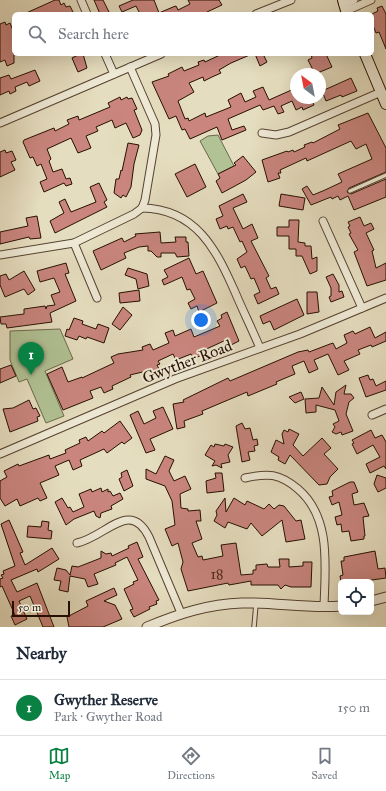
<!DOCTYPE html>
<meta charset="utf-8">
<style>
:root{--surface:#fff;--page:#f6f6f7;--text:#1f2937;--muted:#747a83;--line:#e0e1e3;--accent:#0b8043}
body{margin:0;font-family:"IM FELL Great Primer",serif;background:var(--page);color:var(--text)}
.controls{position:absolute;right:12px;bottom:12px;display:grid;overflow:hidden;border-radius:6px;box-shadow:0 4px 16px #0002}
.controls button{width:36px;height:36px;display:grid;place-items:center;padding:0;border:0;border-bottom:1px solid var(--line);background:var(--surface);color:var(--text);font:20px sans-serif}
.compass{position:absolute;left:290px;top:68px;width:36px;height:36px;border-radius:50%;background:var(--surface);box-shadow:0 4px 16px #0002;rotate:328deg}
.scale{position:absolute;left:12px;bottom:10px;width:58px;box-sizing:border-box;padding-left:4px;border:2px solid #270f01;border-top:0;font-size:11px;line-height:14px;white-space:nowrap;color:#270f01;-webkit-text-stroke:3px #eee9d5;paint-order:stroke}
.you{position:absolute;left:201px;top:320px;width:14px;height:14px;margin:-10px;border:3px solid #fff;border-radius:50%;background:#1a73e8;box-shadow:0 0 0 6px #1a73e833}
.badge{display:grid;place-items:center;width:26px;height:26px;border-radius:50%;background:var(--accent);color:#fff;font-size:13px;font-weight:700}
.pin{position:absolute;translate:-50% -33px;filter:drop-shadow(0 1px 2px #0008)}
.pin::after{content:'';position:absolute;top:21px;width:14px;height:12px;background:inherit;clip-path:polygon(0 0,100% 0,50% 100%)}
.list{margin:0;padding:0;list-style:none}
h2{display:flex;justify-content:space-between;align-items:center;height:52px;margin:0;padding:0 16px;font-size:17px}
h2 small{font-size:13px;font-weight:400;color:var(--muted)}
.list li{display:grid;grid-template-columns:26px 1fr auto;gap:12px;align-items:center;box-sizing:border-box;height:56px;padding:0 16px;border-top:1px solid var(--line)}
.list b{display:block;font-size:15px;white-space:nowrap}
.list p{margin:0;font-size:13px;white-space:nowrap;color:var(--muted)}
.list em{font-size:13px;font-style:normal;color:var(--muted)}
.icon{flex:none;width:22px;height:22px;fill:none;stroke:currentColor;stroke-width:2;stroke-linecap:round;stroke-linejoin:round}
.map{position:relative;flex:none;width:386px;height:627px;overflow:hidden}
.search{position:absolute;background:var(--surface);box-shadow:0 4px 16px #0002;left:12px;right:12px;top:12px;height:44px;display:flex;align-items:center;gap:10px;box-sizing:border-box;padding:0 14px;border-radius:6px;color:var(--muted);font-size:15px}
.sheet{height:108px;background:var(--surface)}
nav{display:flex;justify-content:space-around;align-items:center;box-sizing:border-box;height:56px;border-top:1px solid var(--line);background:var(--surface);font-size:11px;color:var(--muted)}
nav a{display:grid;justify-items:center;gap:2px}
nav .on{color:var(--accent)}
.map>svg:first-child{display:block}
.green{fill:#b1c294;stroke:#6c684a}
.building{fill:#c9857e;stroke:#270f01}
.lines{fill:none;stroke-linecap:round;stroke-linejoin:round}
.service-casing{stroke:#564230;stroke-width:5.5}
.minor-casing{stroke:#564230;stroke-width:9}
.tertiary-casing{stroke:#564230;stroke-width:11}
.secondary-casing{stroke:#270f01;stroke-width:12}
.service{stroke:#eee9d5;stroke-width:3.5}
.minor{stroke:#eee9d5;stroke-width:7}
.tertiary{stroke:#eee9d5;stroke-width:9}
.secondary{stroke:#eee9d5;stroke-width:10}
.labels{text-anchor:middle;stroke-width:4;stroke-linejoin:round;paint-order:stroke}
.number-label{font-size:14px;fill:#502c20}
.street-label{font-size:16px;fill:#270f01;stroke:#eee9d5}
</style>
<div class="map">
<svg width="386" height="627" viewBox="0 0 386 627">
<rect width="100%" height="100%" fill="#e5ddbf"/>
<filter id="stains"><feTurbulence type="fractalNoise" baseFrequency=".005" numOctaves="4"/><feColorMatrix values="0 0 0 0 .2 0 0 0 0 .09 0 0 0 0 .02 0 0 0 .5 -.17"/></filter>
<radialGradient id="worn" r=".72"><stop offset=".6" stop-color="#630" stop-opacity="0"/><stop offset="1" stop-color="#630" stop-opacity=".3"/></radialGradient>
<!-- green -->
<g class="green">
<polygon points="218,135 234,166 218,174 200,141 208,136"/>
<polygon points="60,329 73,359 45,371 64,416 46,423 27,379 19,382 10,360 10,331"/>
</g>
<!-- building -->
<g class="building">
<polygon points="55,0 59,0 61,5 64,3 66,7 70,6 74,14 24,14"/>
<polygon points="94,0 103,0 110,14 100,14"/>
<polygon points="133,0 154,0 159,13 173,7 176,6 178,10 190,4 188,0 219,0 222,5 207,12 208,14 140,14 136,6 122,12 119,6"/>
<polygon points="382,6 386,14 386,49 379,32 376,33 372,23 372,14 378,11 377,8"/>
<polygon points="5,22 6,25 10,23 14,33 14,63 7,66 5,60 0,62 0,24"/>
<polygon points="80,54 83,54 87,68 78,72 72,58"/>
<polygon points="222,54 252,54 231,63 219,70 221,73 212,77 204,81 203,77 189,83 194,92 178,101 185,119 188,118 189,121 205,113 206,117 231,107 228,100 241,93 245,102 256,97 253,91 263,87 269,100 296,88 296,98 311,98 314,105 303,110 302,107 296,110 292,101 281,106 284,112 278,114 274,106 263,110 260,105 228,119 232,130 244,126 246,130 222,140 217,127 190,139 185,129 182,130 176,116 169,119 152,82 169,76 168,74 182,67 184,71 199,65 198,62 204,60 205,62"/>
<polygon points="255,54 263,54 267,62 260,66"/>
<polygon points="311,54 326,54 332,67 315,74 308,60 312,58"/>
<polygon points="35,70 40,81 29,86 27,82 15,87 16,91 10,94 9,91 0,95 0,78 9,75 11,79"/>
<polygon points="351,78 357,91 342,97 341,95 326,101 322,91"/>
<polygon points="120,97 121,100 127,97 128,99 132,98 137,109 134,110 142,130 140,135 133,138 126,123 115,128 112,120 96,127 98,131 86,136 91,148 78,153 71,138 47,149 51,159 49,161 53,172 62,169 66,179 70,178 72,184 66,186 64,183 44,192 40,182 47,179 41,164 37,166 33,157 30,158 23,142 24,140 54,128 55,131 69,124 67,120 78,116 79,120 110,107 108,103"/>
<polygon points="368,113 386,148 386,172 349,188 347,192 351,194 386,179 386,197 354,210 348,196 340,200 338,196 332,199 331,197 311,205 302,189 307,186 313,195 325,190 342,182 338,174 372,159 366,144 356,149 351,141 307,161 306,158 280,170 281,173 278,173 280,178 268,182 262,160 287,151 288,152 293,150 294,152 305,147 304,145 312,142 313,143 340,129 338,125"/>
<polygon points="128,143 139,145 134,164 131,187 126,197 123,195 121,198 114,193 116,179 119,179 121,170 122,171"/>
<polygon points="5,150 6,153 12,151 16,160 11,162 15,170 0,177 0,152"/>
<polygon points="243,156 256,172 246,180 222,193 216,181 220,178 218,174 236,165 234,163"/>
<polygon points="195,164 206,187 187,197 175,174"/>
<polygon points="99,183 107,200 104,202 107,207 55,233 50,221 64,213 59,202 65,199 71,212 96,202 90,187"/>
<polygon points="243,194 247,202 233,208 243,229 252,224 258,238 251,241 269,276 266,278 271,289 276,287 279,294 258,304 254,295 260,292 254,278 251,279 245,266 241,268 237,259 247,252 242,241 240,242 233,227 228,229 227,226 220,229 216,219 223,216 219,206"/>
<polygon points="281,194 305,198 303,210 279,206"/>
<polygon points="37,216 41,238 30,239 29,237 0,244 0,232 28,226 26,218"/>
<polygon points="360,217 364,226 371,223 374,229 366,233 374,250 372,251 376,268 386,263 386,280 367,286 354,252 358,250 349,234 351,233 348,227 350,226 348,222"/>
<polygon points="289,220 299,220 298,242 305,243 305,246 311,246 312,259 317,257 317,271 310,274 302,256 296,256 296,249 289,249 289,236 277,236 277,227 289,227"/>
<polygon points="160,232 161,243 176,242 175,237 186,237 186,242 188,242 189,256 177,257 175,253 161,253 161,257 157,257 151,251 148,251 148,246 139,247 124,253 126,258 101,270 93,251 122,238 124,242 136,236 135,234"/>
<polygon points="189,258 196,274 203,271 217,303 199,312 197,306 191,309 188,303 195,299 190,289 187,290 182,277 164,285 162,280 168,277 164,270"/>
<polygon points="66,263 69,273 65,274 76,301 50,313 52,322 7,328 6,324 1,324 0,317 24,314 24,309 45,306 46,309 47,306 55,305 51,295 60,292 54,278 40,282 37,271"/>
<polygon points="128,268 147,274 149,286 138,289 136,279 125,275"/>
<polygon points="24,271 35,290 28,295 24,289 5,297 0,285 0,276 6,274 9,280"/>
<polygon points="333,274 339,285 339,292 342,291 344,297 331,302 329,297 331,296 331,288 326,277"/>
<polygon points="139,290 140,301 120,303 119,293"/>
<polygon points="307,292 317,292 319,312 307,314"/>
<polygon points="297,299 304,315 274,330 270,321 263,324 260,316"/>
<polygon points="123,307 132,315 120,330 112,324"/>
<polygon points="227,312 239,341 229,346 226,340 200,352 202,355 193,359 191,354 176,360 173,354 158,361 160,364 157,365 160,371 153,374 151,370 130,375 131,377 112,386 113,389 104,393 101,387 90,391 93,398 63,410 47,374 62,367 68,382 82,377 82,378 114,363 111,357 118,354 143,350 142,347 150,344 153,350 169,343 165,333 173,330 175,336 191,329 194,337 220,326 217,321 222,318 221,315"/>
<polygon points="74,318 83,321 82,324 96,329 98,324 109,328 104,343 87,337 86,339 79,336 77,340 65,336 67,329 69,330"/>
<polygon points="370,327 375,338 386,332 386,341 372,347 371,345 358,350 360,354 344,361 349,370 338,375 328,354 314,360 318,369 309,373 304,361 292,366 295,374 276,382 277,384 248,396 247,392 202,411 203,414 184,421 185,427 177,429 173,404 184,402 183,400 228,378 230,381 298,352 308,350 309,352 330,344 333,343 336,349 347,343 344,335 353,331 355,334"/>
<polygon points="11,365 16,376 0,383 0,369"/>
<polygon points="368,375 370,380 373,379 376,386 386,381 386,390 366,397 359,378"/>
<polygon points="346,385 344,394 351,394 354,398 349,402 346,414 353,431 342,435 341,432 336,434 332,432 335,427 333,424 339,421 335,410 316,405 316,412 306,413 305,399 319,398 322,387 334,405 336,392"/>
<polygon points="301,392 304,399 295,403 289,397"/>
<polygon points="29,400 33,409 36,408 40,416 37,417 38,421 10,432 3,409 13,408"/>
<polygon points="163,407 173,429 150,439 155,450 146,453 130,415 138,411 144,424 156,418 153,411"/>
<polygon points="120,421 132,438 124,444 122,442 107,453 104,449 80,460 82,466 73,470 69,460 55,466 59,475 40,483 47,498 40,501 38,498 20,506 17,499 5,506 0,498 0,481 7,477 4,471 18,464 19,466 49,455 50,459 66,453 65,450 80,443 79,440 86,437 88,441 102,431 104,433"/>
<polygon points="242,423 245,429 250,428 253,440 257,439 258,445 254,446 255,451 248,452 250,460 242,462 236,426"/>
<polygon points="289,429 299,434 293,445 303,456 322,438 331,448 324,454 338,469 330,477 327,484 319,485 290,455 285,464 278,460 279,457 271,452 276,440 284,444 282,434 284,430 288,432"/>
<polygon points="371,430 375,438 382,435 386,442 386,469 384,466 370,473 366,464 380,457 373,445 357,454 352,444 354,443 352,440"/>
<polygon points="215,444 224,446 225,444 233,447 228,455 230,462 221,464 222,468 216,465 212,466 215,461 205,455 211,445 214,447"/>
<polygon points="165,456 174,460 169,471 174,481 185,476 191,489 180,494 181,508 188,509 188,511 200,510 201,521 196,521 202,539 192,543 198,557 202,556 203,560 223,556 221,545 236,543 241,575 253,574 253,570 256,570 256,565 267,564 268,567 280,567 279,559 289,559 289,567 303,566 303,562 312,562 311,587 291,587 285,585 281,589 278,585 251,585 251,581 229,585 228,583 188,591 181,569 183,562 178,543 172,546 165,529 175,525 172,501 165,486 146,479 146,469 156,474"/>
<polygon points="127,470 133,486 124,491 119,479 122,477 121,473"/>
<polygon points="215,473 222,473 224,491 207,493 206,481 216,478"/>
<polygon points="377,475 386,478 386,488 378,492 374,484"/>
<polygon points="350,482 354,482 358,492 352,494 354,505 364,503 369,516 363,517 365,536 364,536 364,539 351,541 349,531 342,532 341,524 337,525 335,517 342,515 339,502 332,505 329,497 333,496 332,491"/>
<polygon points="101,488 102,492 108,489 108,492 110,491 113,496 120,493 123,499 111,506 112,509 101,513 100,518 96,516 94,511 74,519 66,525 55,502 62,498 68,508 70,507 73,512 84,507 79,494 91,489 92,492"/>
<polygon points="225,498 226,512 234,498 245,505 247,501 264,509 269,504 274,509 279,505 284,506 296,521 301,520 305,539 286,542 282,520 262,536 251,523 247,529 228,522 225,528 214,521 217,515 216,511"/>
<polygon points="9,520 23,552 20,553 25,565 52,548 59,559 38,572 37,569 11,580 17,592 37,583 54,627 43,627 30,596 19,601 27,619 15,625 11,616 15,615 2,586 0,587 0,579 3,578 1,575 4,574 3,571 15,566 1,524"/>
<polygon points="42,521 49,522 48,530 52,531 51,539 27,537 28,526 41,527"/>
<polygon points="137,542 143,557 138,559 159,600 156,601 157,604 149,607 150,609 134,617 130,610 133,609 124,589 134,584 133,582 138,580 127,557 115,563 116,565 94,574 98,584 88,587 85,579 70,576 68,592 59,590 61,581 54,580 57,568 66,570 70,575 72,566 78,567 101,558 101,551 106,554 111,553 112,556 129,548 128,546"/>
<polygon points="375,551 378,569 385,568 386,578 365,581 365,582 341,582 340,576 343,575 341,561 344,561 344,557"/>
<polygon points="114,588 117,595 104,601 115,605 122,619 103,627 69,627 67,617 88,606 86,601"/>
</g>
<g class="lines">
<defs>
<g id="service">
<polyline points="350,191 386,175"/>
<polyline points="254,627 256,604"/>
</g>
<g id="minor">
<polyline points="81,0 87,14"/>
<polyline points="343,5 354,0"/>
<polyline points="346,11 371,0"/>
<polyline points="256,14 291,0"/>
<polyline points="105,54 114,74"/>
<polyline points="0,123 161,54"/>
<polyline points="262,133 276,135 289,132 381,92"/>
<path d="M142 208C196 209 216 249 235 292 243 311 252 329 260 348"/>
<polyline points="323,221 362,308"/>
<polyline points="74,243 97,298"/>
<polyline points="0,255 74,243 134,214 142,208 145,200 156,135 155,124 130,67"/>
<polyline points="372,415 386,409"/>
<polyline points="0,454 175,379 300,334 386,298"/>
<path d="M245 478C268 473 279 473 298 489 332 518 325 568 324 607"/>
<path d="M77 543C106 537 130 498 149 537L181 613"/>
</g>
<g id="tertiary">
<polyline points="371,601 386,597"/>
<path d="M147 627C178 614 208 604 242 603 275 602 308 609 341 606"/>
</g>
<g id="secondary">
<polyline points="343,0 347,14"/>
<polyline points="365,54 386,104"/>
</g>
</defs>
<!-- service casing -->
<use href="#service" class="service-casing"/>
<!-- minor casing -->
<use href="#minor" class="minor-casing"/>
<!-- tertiary casing -->
<use href="#tertiary" class="tertiary-casing"/>
<!-- secondary casing -->
<use href="#secondary" class="secondary-casing"/>
<!-- service -->
<use href="#service" class="service"/>
<!-- minor -->
<use href="#minor" class="minor"/>
<!-- tertiary -->
<use href="#tertiary" class="tertiary"/>
<!-- secondary -->
<use href="#secondary" class="secondary"/>
</g>
<g class="labels">
<!-- number labels -->
<g class="number-label">
<text x="217" y="579">18</text>
</g>
<!-- street labels -->
<g class="street-label">
<text transform="translate(187 361) rotate(-21)" y="6">Gwyther Road</text>
</g>
</g>
<rect width="100%" height="100%" filter="url(#stains)"/>
<rect width="100%" height="100%" fill="url(#worn)"/>
</svg>
<div class="controls">
<button><svg class="icon" aria-label="locate" viewBox="0 0 24 24"><circle cx="12" cy="12" r="6"/><path d="M12 2v4M12 18v4M2 12h4M18 12h4"/></svg></button>
</div>
<svg class="compass" viewBox="-18 -18 36 36"><path d="M0-13l5 13h-10z" fill="#e53935"/><path d="M0 13l5-13h-10z" fill="#747a83"/></svg>
<div class="scale">50 m</div>
<div class="you"></div>
<div class="pin badge" style="left:31px;top:375px">1</div>
<div class="search"><svg class="icon" aria-label="search" viewBox="0 0 24 24"><circle cx="10" cy="10" r="6"/><path d="M15 15l6 6"/></svg>Search here</div>
</div>
<section class="sheet">
<h2>Nearby<small></small></h2>
<ul class="list">
<li><span class="badge">1</span><div><b>Gwyther Reserve</b><p>Park · Gwyther Road</p></div><em>150 m</em></li>
</ul>
</section>
<nav>
<a class="on"><svg class="icon" aria-label="map" viewBox="0 0 24 24"><path d="M3 6l6-2 6 2 6-2v14l-6 2-6-2-6 2zM9 4v14M15 6v14"/></svg>Map</a>
<a><svg class="icon" aria-label="directions" viewBox="0 0 24 24"><path d="M12 3l9 9-9 9-9-9zM9 14v-3h6M13 9l2 2-2 2"/></svg>Directions</a>
<a><svg class="icon" aria-label="saved" viewBox="0 0 24 24"><path d="M7 4h10v16l-5-4-5 4z"/></svg>Saved</a>
</nav>
